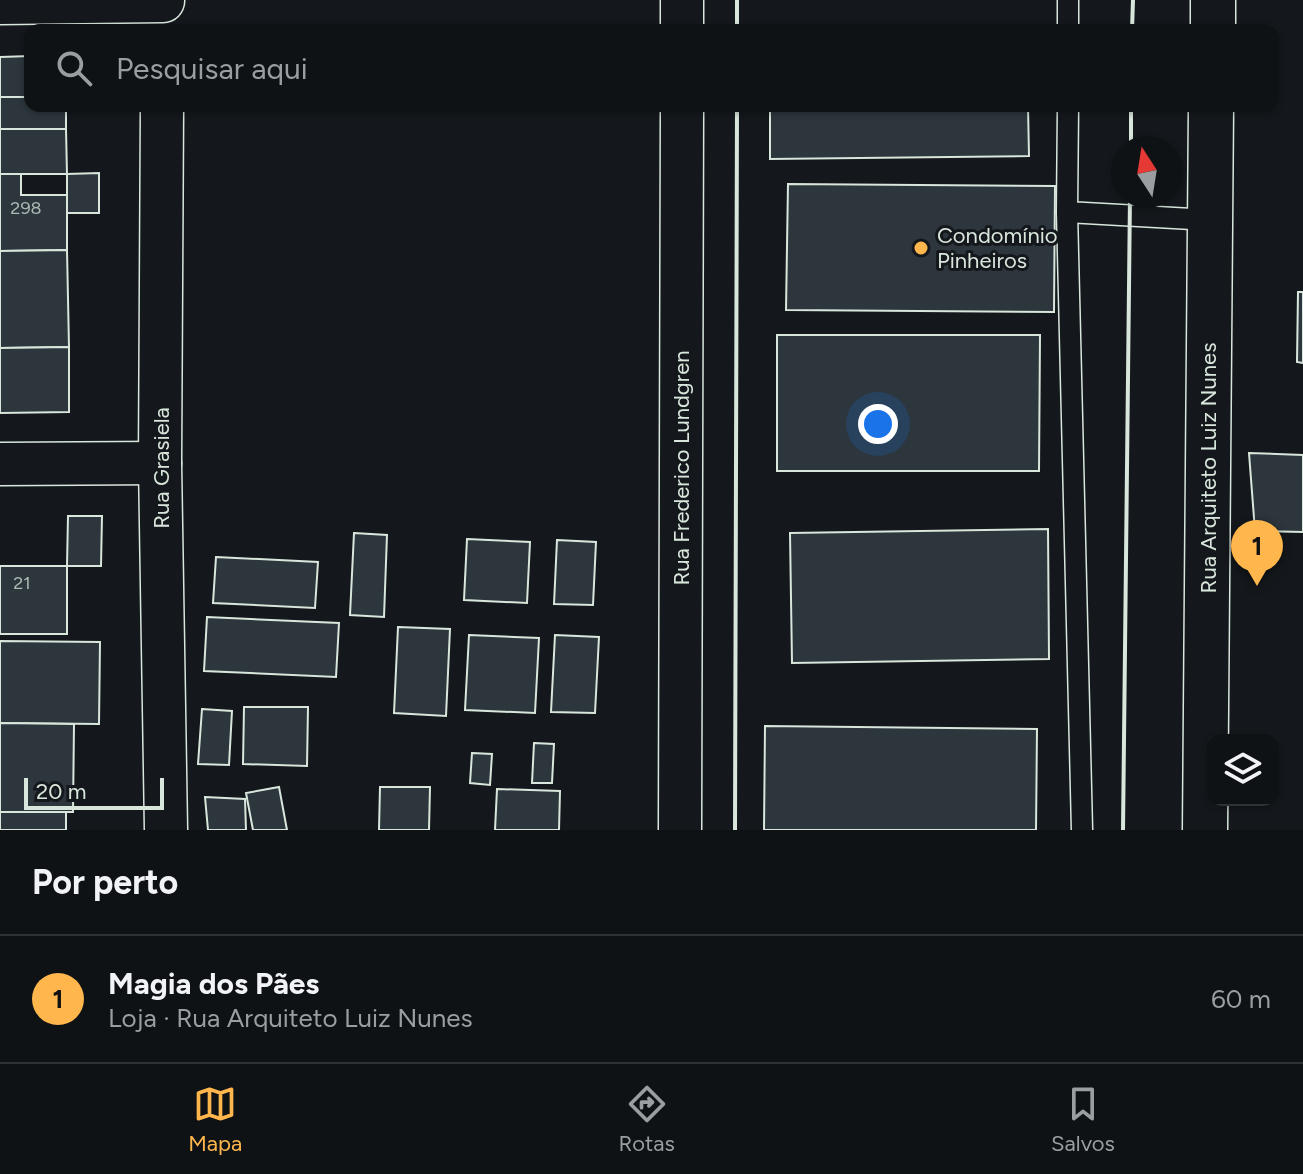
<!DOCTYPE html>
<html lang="pt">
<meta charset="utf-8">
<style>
:root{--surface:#0f1215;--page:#1d2022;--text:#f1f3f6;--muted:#9b9ea0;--line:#2f3234;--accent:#ffb74d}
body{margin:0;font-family:Figtree,sans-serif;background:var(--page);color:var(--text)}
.controls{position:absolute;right:24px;bottom:24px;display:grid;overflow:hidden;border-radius:16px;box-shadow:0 2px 6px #0004}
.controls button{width:72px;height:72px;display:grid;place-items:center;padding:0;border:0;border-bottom:2px solid var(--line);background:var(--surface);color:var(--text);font:40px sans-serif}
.compass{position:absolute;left:1111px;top:136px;width:72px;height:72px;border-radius:50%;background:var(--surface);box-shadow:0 2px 6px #0004;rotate:348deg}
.scale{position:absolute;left:24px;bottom:20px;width:140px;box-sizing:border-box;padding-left:8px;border:4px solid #d8e6dc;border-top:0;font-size:22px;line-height:28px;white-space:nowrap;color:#d8e6dc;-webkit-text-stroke:6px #14181c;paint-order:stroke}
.you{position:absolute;left:878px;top:424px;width:28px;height:28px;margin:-20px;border:6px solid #fff;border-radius:50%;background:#1a73e8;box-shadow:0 0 0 12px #1a73e833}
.badge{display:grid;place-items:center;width:52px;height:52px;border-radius:50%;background:var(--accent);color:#111;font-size:26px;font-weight:700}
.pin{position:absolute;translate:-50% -66px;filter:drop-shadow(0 2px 4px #0008)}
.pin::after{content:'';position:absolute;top:42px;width:28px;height:24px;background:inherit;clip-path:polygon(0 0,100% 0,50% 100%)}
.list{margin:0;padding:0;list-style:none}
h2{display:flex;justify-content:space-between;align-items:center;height:104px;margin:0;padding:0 32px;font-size:34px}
h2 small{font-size:26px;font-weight:400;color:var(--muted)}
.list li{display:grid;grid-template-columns:52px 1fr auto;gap:24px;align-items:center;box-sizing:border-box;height:128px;padding:0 32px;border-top:2px solid var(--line)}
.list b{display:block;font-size:30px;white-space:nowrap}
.list p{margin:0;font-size:26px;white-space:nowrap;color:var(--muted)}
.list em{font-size:26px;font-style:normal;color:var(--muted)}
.icon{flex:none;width:44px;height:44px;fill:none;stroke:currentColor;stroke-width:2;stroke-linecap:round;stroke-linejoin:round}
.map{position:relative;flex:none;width:1303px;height:830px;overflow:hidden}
.search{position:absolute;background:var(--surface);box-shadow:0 2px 6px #0004;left:24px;right:24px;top:24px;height:88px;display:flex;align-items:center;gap:20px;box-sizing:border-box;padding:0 28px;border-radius:16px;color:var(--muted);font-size:30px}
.sheet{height:232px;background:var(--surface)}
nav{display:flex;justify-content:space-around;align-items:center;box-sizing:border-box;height:112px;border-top:2px solid var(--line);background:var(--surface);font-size:22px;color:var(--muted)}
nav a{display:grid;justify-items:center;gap:4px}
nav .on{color:var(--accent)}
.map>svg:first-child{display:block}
.building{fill:#2c363c;stroke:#d8e6dc;stroke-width:2}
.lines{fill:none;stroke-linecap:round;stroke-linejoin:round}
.service-casing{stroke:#d8e6dc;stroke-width:23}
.minor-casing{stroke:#d8e6dc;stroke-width:45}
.secondary-casing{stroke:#d8e6dc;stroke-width:47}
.service{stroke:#14181c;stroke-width:20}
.minor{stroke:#14181c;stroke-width:42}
.secondary{stroke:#14181c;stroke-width:44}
.wall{stroke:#d8e6dc;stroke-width:4}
.poi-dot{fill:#ffb74d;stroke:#14181c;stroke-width:3}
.labels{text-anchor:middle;stroke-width:6;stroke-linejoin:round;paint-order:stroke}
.number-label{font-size:18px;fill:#adbab4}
.poi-label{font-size:22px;fill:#d8e6dc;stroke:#14181c;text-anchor:start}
.street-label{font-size:22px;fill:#d8e6dc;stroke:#14181c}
</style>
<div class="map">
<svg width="1303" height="830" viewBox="0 0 1303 830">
<rect width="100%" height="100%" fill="#14181c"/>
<!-- building -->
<g class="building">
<polygon points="1027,25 1027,30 769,30 769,29"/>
<polygon points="30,56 30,97 0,97 0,57"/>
<polygon points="0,97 30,97 30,106 66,106 66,129 0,129"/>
<polygon points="770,106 1028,106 1029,156 770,159"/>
<polygon points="0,129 66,129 67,174 0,174"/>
<polygon points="99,173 99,213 67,213 67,174"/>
<polygon points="0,174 21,174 21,195 67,195 67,250 0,251"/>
<polygon points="788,184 1055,186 1054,312 786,310"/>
<polygon points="67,250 69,347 0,348 0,251"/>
<polygon points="1298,292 1303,292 1303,363 1297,362"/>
<polygon points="777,335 1040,335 1039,471 777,471"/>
<polygon points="69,347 69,412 0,413 0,348"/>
<polygon points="1249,453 1303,455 1303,532 1255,531"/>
<polygon points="68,516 102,516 101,566 67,566"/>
<polygon points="1048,529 1049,659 792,663 790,533"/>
<polygon points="354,533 387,535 384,617 350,615"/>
<polygon points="467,539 530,542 527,603 464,600"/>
<polygon points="557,540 596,542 593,605 554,604"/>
<polygon points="216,557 318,562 315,608 213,603"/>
<rect x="0" y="566" width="67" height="68"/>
<polygon points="207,617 339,623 336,677 204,671"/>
<polygon points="398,627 450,629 446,716 394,713"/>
<polygon points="469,635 539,638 535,713 465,710"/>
<polygon points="555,635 599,637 595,713 551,712"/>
<polygon points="0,641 100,642 99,724 0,723"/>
<polygon points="244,707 308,707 307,766 243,764"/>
<polygon points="202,709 232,711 229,765 198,764"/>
<polygon points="0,723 74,724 73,812 0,812"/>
<polygon points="765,726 1037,729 1036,830 764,830"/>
<polygon points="534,743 554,744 552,783 532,783"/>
<polygon points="472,753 492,754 490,785 470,783"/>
<polygon points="279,787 287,830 253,830 246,793"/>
<polygon points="380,787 430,787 429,830 379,830"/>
<polygon points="497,789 560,791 559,830 495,830"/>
<polygon points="205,797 245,799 246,830 208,830"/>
<rect x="0" y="812" width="66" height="18"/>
</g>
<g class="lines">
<defs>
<g id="service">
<polyline points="1068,30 1068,0"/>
<polyline points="1068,106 1067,212 1210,220"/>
<polyline points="1067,212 1082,830"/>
</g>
<g id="minor">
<polyline points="0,3 163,1"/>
<polyline points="682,30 682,0"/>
<polyline points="162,106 160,463 166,830"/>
<polyline points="0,464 160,463"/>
<polyline points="680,830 682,106"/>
</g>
<g id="secondary">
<polyline points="1213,30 1213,0"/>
<polyline points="1205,830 1211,106"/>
</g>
</defs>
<!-- service casing -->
<use href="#service" class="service-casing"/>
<!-- minor casing -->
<use href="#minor" class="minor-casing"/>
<!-- secondary casing -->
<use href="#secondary" class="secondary-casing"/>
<!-- service -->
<use href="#service" class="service"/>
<!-- minor -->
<use href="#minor" class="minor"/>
<!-- secondary -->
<use href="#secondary" class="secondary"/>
<!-- wall -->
<g class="wall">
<polyline points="737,30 737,0"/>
<polyline points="1132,30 1133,0"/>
<polyline points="1131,148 1131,106"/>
<polyline points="735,830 737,106"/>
<polyline points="1123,830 1130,196"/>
</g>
</g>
<!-- markers -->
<circle class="poi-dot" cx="921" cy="248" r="8"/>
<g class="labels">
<!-- number labels -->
<g class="number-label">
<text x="26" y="214">298</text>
<text x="22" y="589">21</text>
</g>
<!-- poi labels -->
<g class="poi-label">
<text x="937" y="243">Condomínio<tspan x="937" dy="25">Pinheiros</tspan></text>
</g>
<!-- street labels -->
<g class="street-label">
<text transform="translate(161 468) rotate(-90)" y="8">Rua Grasiela</text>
<text transform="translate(681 468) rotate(-90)" y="8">Rua Frederico Lundgren</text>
<text transform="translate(1208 468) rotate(-90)" y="8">Rua Arquiteto Luiz Nunes</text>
</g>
</g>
</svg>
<div class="controls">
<button><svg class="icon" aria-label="layers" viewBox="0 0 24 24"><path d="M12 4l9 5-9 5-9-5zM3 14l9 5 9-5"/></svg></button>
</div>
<svg class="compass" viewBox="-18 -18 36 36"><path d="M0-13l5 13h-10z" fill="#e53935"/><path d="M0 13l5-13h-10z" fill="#9b9ea0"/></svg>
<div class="scale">20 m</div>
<div class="you"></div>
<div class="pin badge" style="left:1257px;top:586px">1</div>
<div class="search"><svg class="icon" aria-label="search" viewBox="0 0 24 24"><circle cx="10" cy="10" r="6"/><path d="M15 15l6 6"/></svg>Pesquisar aqui</div>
</div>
<section class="sheet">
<h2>Por perto<small></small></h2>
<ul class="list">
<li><span class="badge">1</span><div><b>Magia dos Pães</b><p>Loja · Rua Arquiteto Luiz Nunes</p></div><em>60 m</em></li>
</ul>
</section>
<nav>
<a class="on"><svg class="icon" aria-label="map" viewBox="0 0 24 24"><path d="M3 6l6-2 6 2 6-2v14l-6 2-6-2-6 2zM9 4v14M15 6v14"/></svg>Mapa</a>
<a><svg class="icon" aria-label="directions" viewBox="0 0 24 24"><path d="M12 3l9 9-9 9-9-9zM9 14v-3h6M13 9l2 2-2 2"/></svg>Rotas</a>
<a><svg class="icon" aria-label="saved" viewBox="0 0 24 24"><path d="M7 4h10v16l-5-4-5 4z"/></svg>Salvos</a>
</nav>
